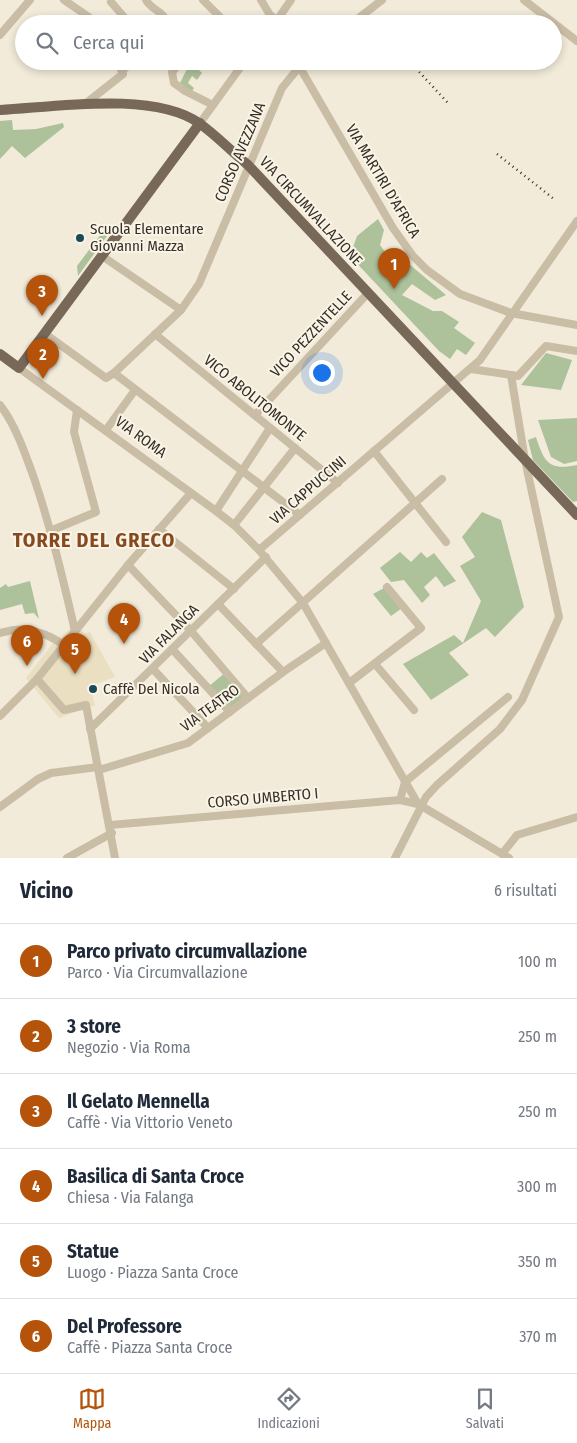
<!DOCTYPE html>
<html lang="it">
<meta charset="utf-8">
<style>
:root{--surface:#fff;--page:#f6f6f7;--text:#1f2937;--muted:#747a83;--line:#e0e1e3;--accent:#b45309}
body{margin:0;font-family:"Fira Sans Condensed",sans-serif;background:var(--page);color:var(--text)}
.you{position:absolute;left:321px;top:372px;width:18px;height:18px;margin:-12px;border:4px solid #fff;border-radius:50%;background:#1a73e8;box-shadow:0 0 0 8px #1a73e833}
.badge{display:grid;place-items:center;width:32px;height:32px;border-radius:50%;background:var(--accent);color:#fff;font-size:16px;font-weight:700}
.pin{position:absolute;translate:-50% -41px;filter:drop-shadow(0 1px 2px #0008)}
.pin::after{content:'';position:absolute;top:26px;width:18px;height:15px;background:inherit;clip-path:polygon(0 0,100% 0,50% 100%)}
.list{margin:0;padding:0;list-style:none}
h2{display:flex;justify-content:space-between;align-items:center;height:65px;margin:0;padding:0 20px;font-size:21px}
h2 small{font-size:16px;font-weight:400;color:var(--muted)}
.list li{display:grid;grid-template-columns:32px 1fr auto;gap:15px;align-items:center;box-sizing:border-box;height:75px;padding:0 20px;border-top:1px solid var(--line)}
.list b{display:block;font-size:19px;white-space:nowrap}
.list p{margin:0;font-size:16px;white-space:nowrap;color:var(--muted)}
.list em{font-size:16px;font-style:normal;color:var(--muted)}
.icon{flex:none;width:28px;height:28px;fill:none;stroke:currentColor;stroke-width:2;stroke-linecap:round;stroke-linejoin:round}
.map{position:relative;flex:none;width:577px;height:858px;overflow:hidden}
.search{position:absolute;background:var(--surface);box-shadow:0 2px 8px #0003;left:15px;right:15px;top:15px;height:55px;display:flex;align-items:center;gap:12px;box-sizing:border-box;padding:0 18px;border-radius:28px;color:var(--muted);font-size:19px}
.sheet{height:515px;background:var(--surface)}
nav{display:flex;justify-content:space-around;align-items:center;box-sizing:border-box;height:70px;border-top:1px solid var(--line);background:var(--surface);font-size:14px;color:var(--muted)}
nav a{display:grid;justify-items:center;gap:2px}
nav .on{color:var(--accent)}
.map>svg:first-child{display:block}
.green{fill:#adc19a}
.plaza{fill:#eadfc1}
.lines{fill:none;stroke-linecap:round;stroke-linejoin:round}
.minor{stroke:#cabda6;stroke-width:8}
.major{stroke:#786858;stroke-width:10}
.rail{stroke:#362e27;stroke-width:2.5;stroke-dasharray:1 4;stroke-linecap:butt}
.poi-dot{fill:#1c4957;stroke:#f9f4e6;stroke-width:2}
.labels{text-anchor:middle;stroke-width:4;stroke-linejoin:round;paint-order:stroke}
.street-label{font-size:15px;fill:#362e27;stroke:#f9f4e6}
.poi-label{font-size:15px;fill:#362e27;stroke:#f9f4e6;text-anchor:start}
.district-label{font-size:20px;font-weight:bold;letter-spacing:1px;fill:#854a1f;stroke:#f9f4e6}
</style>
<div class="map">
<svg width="577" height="858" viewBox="0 0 577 858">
<rect width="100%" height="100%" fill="#f2ebda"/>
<!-- green -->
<g class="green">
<polygon points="183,61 203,61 198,69 202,73 197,80 192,76 188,83 194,88 192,91 179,85 188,67"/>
<polygon points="12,120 13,130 36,129 63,123 64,127 25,158 12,146 0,159 0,121"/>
<polygon points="378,219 384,230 380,245 401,274 409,264 446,295 435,300 412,284 402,295 433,311 442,311 459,322 454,328 475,343 466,355 457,349 450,359 439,351 350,256 357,236"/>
<polygon points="112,229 78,276 77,266 104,230"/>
<polygon points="546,353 572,360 561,390 521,385"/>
<polygon points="577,418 577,461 564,464 551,457 538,420"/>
<path d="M536 437C544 462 549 471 577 465V501L573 502 533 460 528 440Z"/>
<polygon points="482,512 501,520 524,607 495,637 486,628 449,653 469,675 431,700 403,664 454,635 463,643 481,601 460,566 475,557 462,537"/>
<polygon points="400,552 411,562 421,552 427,558 434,553 456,581 444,587 436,576 424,587 430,595 422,603 404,580 391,582 380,568"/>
<polygon points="30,581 39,619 34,613 25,614 22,604 0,610 0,588 6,584 8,587"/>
<polygon points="384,588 402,608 391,616 373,594"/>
<polygon points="226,672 248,698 230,712 208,687"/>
</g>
<!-- plaza -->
<polygon class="plaza" points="76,622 84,634 90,632 115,677 90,686 95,705 59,718 26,678 54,642 59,641"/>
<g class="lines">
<!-- minor -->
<g class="minor">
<polyline points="64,0 99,24"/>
<path d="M146 0C151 10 164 11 168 24"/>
<polyline points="203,0 227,24"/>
<polyline points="261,0 270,15 282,24"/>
<polyline points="524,0 577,41"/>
<polyline points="111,2 130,24"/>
<polyline points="275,23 291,0"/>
<polyline points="203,24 213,21 218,16"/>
<polyline points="351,24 382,0"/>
<polyline points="0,35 30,0"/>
<polyline points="180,63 172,72 174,83 185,91 213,105"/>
<polyline points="299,66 393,228 413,256 427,270 460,294 511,313 577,325"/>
<polyline points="123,70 134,61"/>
<polyline points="85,104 123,74 117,61"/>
<polyline points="200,123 245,61"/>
<polyline points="102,256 181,310"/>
<polyline points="44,333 106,378 114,373 181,310 199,284 282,88 304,61"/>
<polyline points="155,334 338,483"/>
<polyline points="19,368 216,511 234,525 259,550 303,603 418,804"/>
<polyline points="471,369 518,376 546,346 577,351"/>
<polyline points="114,373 300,515"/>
<path d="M0 405C16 426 25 453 34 478 51 528 63 579 75 631"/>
<polyline points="255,415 368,293"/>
<polyline points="106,430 135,390"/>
<polyline points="374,451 446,542"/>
<polyline points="216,511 270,428"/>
<polyline points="234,525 295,448"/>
<polyline points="159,529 234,589"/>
<polyline points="50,531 96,512 74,432 77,410"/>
<polyline points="259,550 480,360 577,221"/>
<polyline points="128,565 191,631 248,698"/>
<polyline points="218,604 283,672"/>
<path d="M0 633C18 628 28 628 46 635 52 638 58 640 62 645"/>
<polyline points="256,644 442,479"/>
<polyline points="173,650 230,712"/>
<polyline points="375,664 414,710"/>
<polyline points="153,669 208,728"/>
<polyline points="349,683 421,628 387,587"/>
<polyline points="0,716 37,679"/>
<polyline points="90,729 266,557"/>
<polyline points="99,770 188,743 283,672 326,643"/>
<polyline points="400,800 405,782 508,697"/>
<polyline points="0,807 38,779 51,773 98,767"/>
<polyline points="110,825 400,800 418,804 509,858"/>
<polyline points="502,854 517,835 577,817"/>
<polyline points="67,858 112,833"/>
<polyline points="115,858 86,705 64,710 37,679 128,565 191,493"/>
<polyline points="395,858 426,797 437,785 500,729 522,700 559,617 525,460 511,375"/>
</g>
<!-- major -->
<g class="major">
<path d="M0 110C55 107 153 91 199 123 216 135 232 152 248 165L577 515"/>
<polyline points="0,354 19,368 200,123"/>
</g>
<!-- rail -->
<g class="rail">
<polyline points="409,61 448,103"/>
<polyline points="497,154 554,199"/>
</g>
</g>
<!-- markers -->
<g class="poi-dot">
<circle cx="80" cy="238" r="5"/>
<circle cx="93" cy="689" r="5"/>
</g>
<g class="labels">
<!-- street labels -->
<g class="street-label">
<text transform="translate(240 152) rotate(-67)" y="5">CORSO AVEZZANA</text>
<text transform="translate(383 181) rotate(59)" y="5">VIA MARTIRI D'AFRICA</text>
<text transform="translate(311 211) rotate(47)" y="5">VIA CIRCUMVALLAZIONE</text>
<text transform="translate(311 334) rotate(-47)" y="5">VICO PEZZENTELLE</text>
<text transform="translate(255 398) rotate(39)" y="5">VICO ABOLITOMONTE</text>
<text transform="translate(141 437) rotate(36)" y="5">VIA ROMA</text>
<text transform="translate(308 490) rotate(-41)" y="5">VIA CAPPUCCINI</text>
<text transform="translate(169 634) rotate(-45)" y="5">VIA FALANGA</text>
<text transform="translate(210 708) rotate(-36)" y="5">VIA TEATRO</text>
<text transform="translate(263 798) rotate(-5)" y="5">CORSO UMBERTO I</text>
</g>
<!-- poi labels -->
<g class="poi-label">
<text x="90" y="234">Scuola Elementare<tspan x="90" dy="17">Giovanni Mazza</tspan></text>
<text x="103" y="694">Caffè Del Nicola</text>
</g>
<!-- district labels -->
<g class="district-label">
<text x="94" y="547">TORRE DEL GRECO</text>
</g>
</g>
</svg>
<div class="you"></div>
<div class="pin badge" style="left:394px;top:289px">1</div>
<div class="pin badge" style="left:43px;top:379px">2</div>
<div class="pin badge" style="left:42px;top:316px">3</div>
<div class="pin badge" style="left:124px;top:644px">4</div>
<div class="pin badge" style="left:75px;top:674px">5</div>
<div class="pin badge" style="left:27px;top:666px">6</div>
<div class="search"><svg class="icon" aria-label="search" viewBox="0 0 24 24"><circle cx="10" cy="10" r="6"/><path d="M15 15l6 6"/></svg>Cerca qui</div>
</div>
<section class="sheet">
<h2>Vicino<small>6 risultati</small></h2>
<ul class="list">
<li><span class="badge">1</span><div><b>Parco privato circumvallazione</b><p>Parco · Via Circumvallazione</p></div><em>100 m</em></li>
<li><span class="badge">2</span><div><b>3 store</b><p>Negozio · Via Roma</p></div><em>250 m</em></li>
<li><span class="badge">3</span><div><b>Il Gelato Mennella</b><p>Caffè · Via Vittorio Veneto</p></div><em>250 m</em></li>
<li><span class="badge">4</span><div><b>Basilica di Santa Croce</b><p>Chiesa · Via Falanga</p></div><em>300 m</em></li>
<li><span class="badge">5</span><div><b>Statue</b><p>Luogo · Piazza Santa Croce</p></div><em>350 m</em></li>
<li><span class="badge">6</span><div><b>Del Professore</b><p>Caffè · Piazza Santa Croce</p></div><em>370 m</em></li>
</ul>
</section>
<nav>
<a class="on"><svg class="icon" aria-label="map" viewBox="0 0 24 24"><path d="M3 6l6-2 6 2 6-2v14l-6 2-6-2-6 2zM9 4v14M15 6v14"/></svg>Mappa</a>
<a><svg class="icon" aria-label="directions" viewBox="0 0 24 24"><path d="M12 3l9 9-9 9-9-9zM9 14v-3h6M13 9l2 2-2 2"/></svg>Indicazioni</a>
<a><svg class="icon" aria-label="saved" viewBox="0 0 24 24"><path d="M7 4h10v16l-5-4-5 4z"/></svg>Salvati</a>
</nav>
